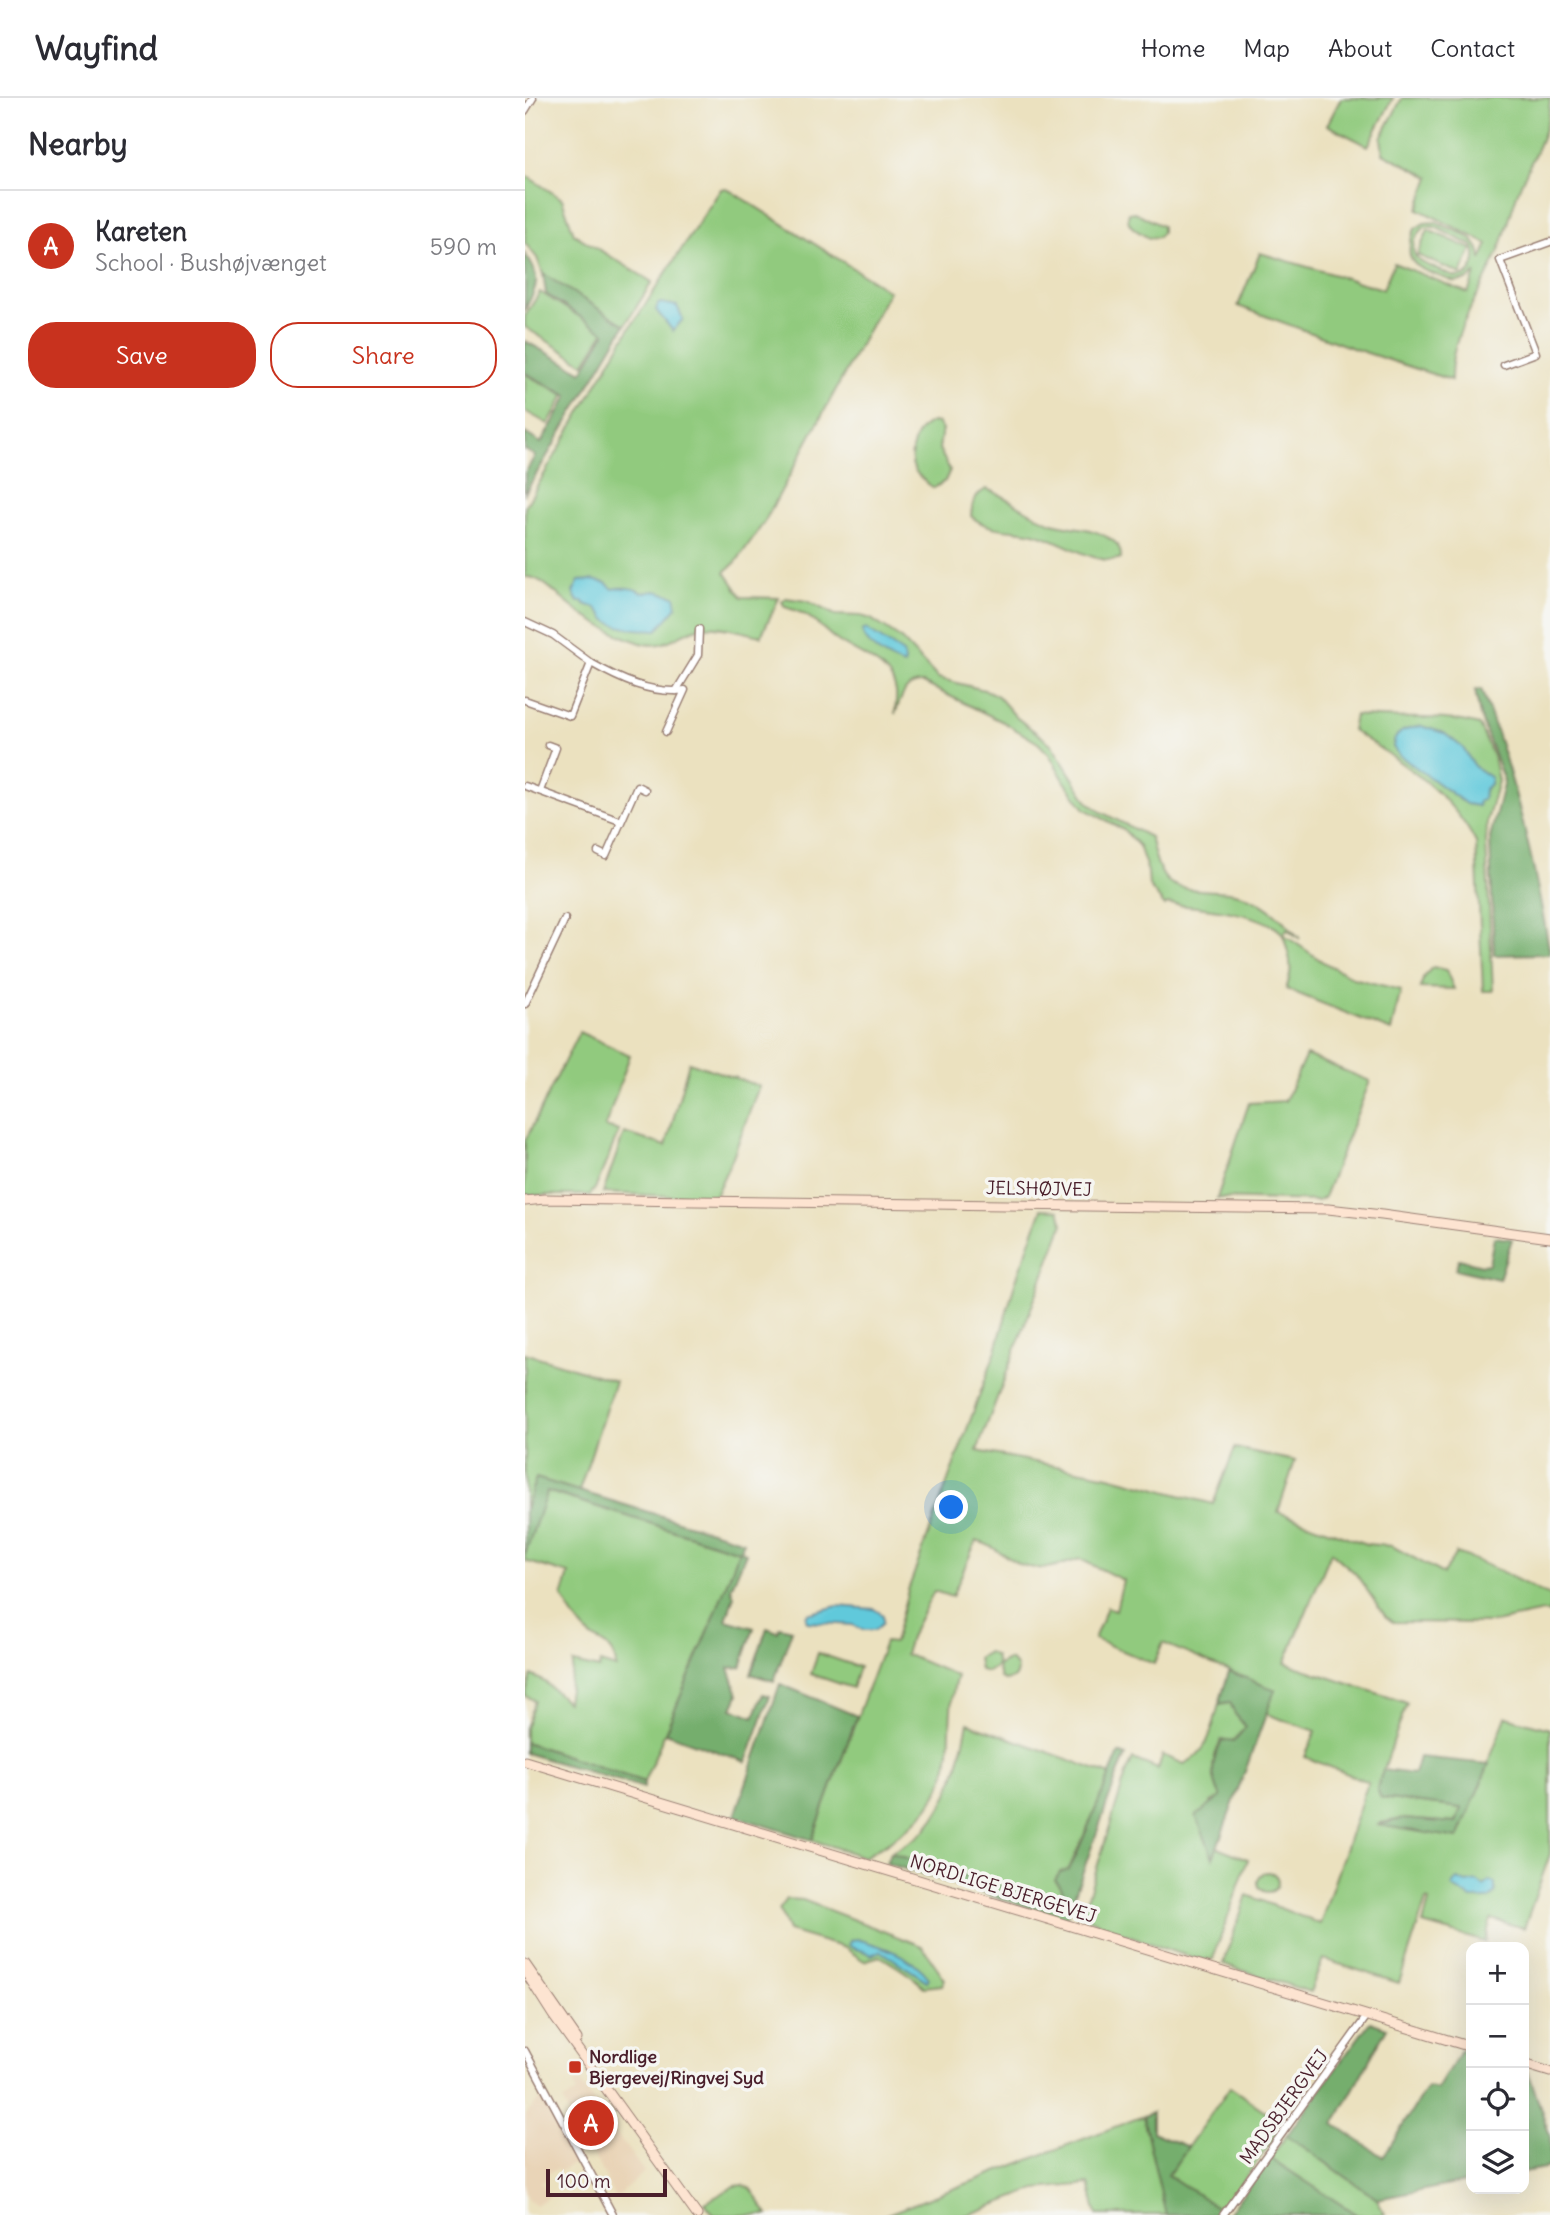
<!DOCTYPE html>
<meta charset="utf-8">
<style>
:root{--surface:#fff;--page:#f7f7f7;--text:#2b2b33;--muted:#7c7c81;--line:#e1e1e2;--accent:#c8321e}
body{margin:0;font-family:Delius,sans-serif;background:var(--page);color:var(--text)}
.controls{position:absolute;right:21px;bottom:21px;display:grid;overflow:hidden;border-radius:14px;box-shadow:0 7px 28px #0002}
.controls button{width:63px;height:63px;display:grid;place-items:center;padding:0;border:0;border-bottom:2px solid var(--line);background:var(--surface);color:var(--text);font:35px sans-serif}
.scale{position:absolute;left:21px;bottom:18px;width:121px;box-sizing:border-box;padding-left:7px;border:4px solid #4a1f2b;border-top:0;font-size:19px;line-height:24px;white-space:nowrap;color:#4a1f2b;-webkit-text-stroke:5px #f6f6f2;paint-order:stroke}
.you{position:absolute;left:427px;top:1410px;width:24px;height:24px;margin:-18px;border:5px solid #fff;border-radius:50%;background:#1a73e8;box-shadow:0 0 0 10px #1a73e833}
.badge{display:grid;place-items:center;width:46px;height:46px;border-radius:50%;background:var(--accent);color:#fff;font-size:23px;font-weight:700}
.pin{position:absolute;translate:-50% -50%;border:4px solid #fff;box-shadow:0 2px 7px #0006}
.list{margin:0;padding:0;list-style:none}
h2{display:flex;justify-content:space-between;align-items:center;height:91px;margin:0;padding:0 28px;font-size:30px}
h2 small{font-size:23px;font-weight:400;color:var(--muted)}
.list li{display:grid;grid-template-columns:46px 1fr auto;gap:21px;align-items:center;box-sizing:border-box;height:112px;padding:0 28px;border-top:2px solid var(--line)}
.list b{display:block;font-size:26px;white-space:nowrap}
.list p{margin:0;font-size:23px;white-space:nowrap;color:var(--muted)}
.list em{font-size:23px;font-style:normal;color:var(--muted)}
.actions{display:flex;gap:14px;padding:21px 28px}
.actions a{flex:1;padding:16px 0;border:2px solid var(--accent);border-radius:28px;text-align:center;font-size:24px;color:var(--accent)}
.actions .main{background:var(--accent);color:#fff}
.icon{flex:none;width:38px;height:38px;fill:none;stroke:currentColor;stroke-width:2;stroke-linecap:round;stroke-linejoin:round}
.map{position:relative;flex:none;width:1025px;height:2117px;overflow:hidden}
header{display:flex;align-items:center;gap:42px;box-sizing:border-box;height:98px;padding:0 35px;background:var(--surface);border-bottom:2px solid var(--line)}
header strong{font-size:33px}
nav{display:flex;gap:38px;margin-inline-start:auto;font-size:24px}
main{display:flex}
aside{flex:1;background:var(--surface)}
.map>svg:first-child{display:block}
.built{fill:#e9d4b7}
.green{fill:#91ca7e;stroke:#6e7454;stroke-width:2;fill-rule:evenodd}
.forest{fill:#74ae6d;stroke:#5f664c;stroke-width:2}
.water{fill:#60c9db;stroke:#557483;stroke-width:2}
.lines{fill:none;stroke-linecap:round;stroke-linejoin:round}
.street-casing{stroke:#9a8075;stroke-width:9}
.secondary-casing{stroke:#9a8075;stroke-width:11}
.street{stroke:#fff;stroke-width:6}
.secondary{stroke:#fde4d1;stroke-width:9}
.poi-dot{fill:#c8321e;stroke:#f6f6f2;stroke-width:2.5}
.labels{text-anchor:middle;stroke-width:7;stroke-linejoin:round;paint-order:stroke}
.street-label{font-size:18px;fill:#4a1f2b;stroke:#f6f6f2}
.poi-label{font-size:18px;font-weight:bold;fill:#4a1f2b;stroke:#f6f6f2;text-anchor:start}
</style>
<header>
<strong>Wayfind</strong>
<nav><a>Home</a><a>Map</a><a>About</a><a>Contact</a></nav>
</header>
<main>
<aside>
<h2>Nearby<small></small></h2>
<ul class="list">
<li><span class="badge">A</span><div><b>Kareten</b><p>School · Bushøjvænget</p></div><em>590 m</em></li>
</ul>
<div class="actions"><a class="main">Save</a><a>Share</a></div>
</aside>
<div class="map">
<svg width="1025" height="2117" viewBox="0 0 1025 2117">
<rect width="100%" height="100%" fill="#f6f6f2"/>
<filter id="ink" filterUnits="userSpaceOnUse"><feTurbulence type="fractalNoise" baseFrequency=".0143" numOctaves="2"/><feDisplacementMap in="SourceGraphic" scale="14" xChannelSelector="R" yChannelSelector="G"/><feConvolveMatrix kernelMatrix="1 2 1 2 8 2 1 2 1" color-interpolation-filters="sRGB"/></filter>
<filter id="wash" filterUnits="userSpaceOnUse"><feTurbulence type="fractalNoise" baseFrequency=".00686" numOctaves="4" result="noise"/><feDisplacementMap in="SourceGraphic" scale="28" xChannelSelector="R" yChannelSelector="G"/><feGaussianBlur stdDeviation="1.57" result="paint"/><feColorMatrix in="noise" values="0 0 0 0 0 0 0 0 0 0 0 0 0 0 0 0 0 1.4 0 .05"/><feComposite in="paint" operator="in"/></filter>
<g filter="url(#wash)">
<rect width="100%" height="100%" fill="#ebe1bf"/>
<!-- built -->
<g class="built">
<polygon points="54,1983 119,2074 90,2101 76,2070 60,2046 38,2004 52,1994 48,1987"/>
<polygon points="17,1999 50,2065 34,2074 32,2071 22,2076 23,2080 16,2084 24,2099 11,2107 5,2103 0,2094 0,2018"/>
</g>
<!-- green -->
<g class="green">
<polygon points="816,0 868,0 843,48 802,27"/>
<path d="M877 0H1025C1025 33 1006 61 994 91 987 109 983 129 976 147 959 192 925 232 926 282L833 252 713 208 735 155 858 191 869 165 943 195 951 174C945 182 937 185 927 183 897 171 873 169 890 131L899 125 910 124C929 133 956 137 956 162L963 146 893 111 905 79 858 55 856 40ZM900 129H910L948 148C953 159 949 177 935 179 928 180 920 175 914 172 899 166 883 161 890 142 893 136 895 133 900 129Z"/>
<polygon points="0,77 37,101 49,136 127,184 100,227 18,176 12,160 0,145"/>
<path d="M201 90 364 193 240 423 211 464 200 474 217 499 254 500 236 538C221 535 191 526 177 529 155 533 140 553 116 545 86 535 55 518 32 496 24 489 12 478 0 479V409L103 233 196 91Z"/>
<path d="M610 114 637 128V134L633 139 624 140C614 134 599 128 604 115Z"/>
<polygon points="903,132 947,151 936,176 892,157"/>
<polygon points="15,194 79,234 59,266 0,229 0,218"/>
<polygon points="0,276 40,297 23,326 0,313"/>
<path d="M408 324 413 325 417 331 414 351 425 372 420 383 409 390C401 385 394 379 389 371 382 355 391 328 408 324Z"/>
<path d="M461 391C484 399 502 415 525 424 543 431 565 428 582 439 592 444 596 450 596 460 573 470 535 441 509 435 487 430 463 434 446 418 447 405 449 398 461 391Z"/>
<path d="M261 500 282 503 310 517 336 518 346 521 375 540 413 580 463 593 473 598 491 619 526 646 563 704 576 714 625 739C629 753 632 774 644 784 660 796 695 790 714 796 739 803 759 822 775 841L762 831 758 836 798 864 828 880 876 892 866 933 761 891C766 878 767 868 763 854 761 848 760 839 756 834 735 813 670 809 642 806L640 808 624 788 623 774 614 748 599 732 560 711 540 684 524 656 513 645 478 624 398 585C379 584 376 601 370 616 370 609 372 601 371 594 367 565 330 556 310 541 288 523 289 518 260 509L257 504Z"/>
<path d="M830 617C873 623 912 615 954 627L968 658 973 683 962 723 961 744 968 893H958L951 745C925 693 874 663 827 632Z"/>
<polygon points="908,869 921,872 929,891 895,890 899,878"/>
<polygon points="54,934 105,957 80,1029 94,1033 71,1089 65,1097 0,1097 0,1043"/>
<polygon points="781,957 845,983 799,1099 793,1103 692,1100 724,1005 760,1003"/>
<polygon points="164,964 234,988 207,1061 189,1100 78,1095 99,1035 141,1048"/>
<path d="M517 1111 534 1112 538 1126 452 1353 584 1378 688 1406 710 1350 770 1363 753 1414 841 1446 867 1448 918 1476 931 1455C964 1465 994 1484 1025 1498V1515L1018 1514 965 1525 868 1524 861 1519 830 1475 806 1454 760 1565 882 1605 852 1691 856 1700 936 1710 931 1725 877 1721 854 1725 933 1740 981 1619 1025 1631V1756L999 1830 966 1821 960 1844 898 1826 904 1803 901 1802 874 1885 798 1861 785 1894 698 1866 722 1797 795 1826 843 1684 780 1659 791 1633 741 1616 749 1592 638 1545 629 1566 569 1541 582 1509 591 1512 598 1482 555 1461C530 1469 509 1477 485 1461 474 1453 464 1446 451 1443L427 1499 409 1493 386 1537 380 1556 432 1578C424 1603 426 1628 424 1654 419 1709 383 1734 339 1759L287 1742 360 1544 369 1545 383 1492 471 1252 490 1185Z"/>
<polygon points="0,1255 90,1283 54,1393 11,1381 0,1411"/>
<path d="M21 1393 214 1453 186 1527 119 1684 0 1644V1630L10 1602 0 1598 7 1577 20 1584 42 1604 48 1565 74 1571 75 1565 91 1570C90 1544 74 1548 60 1533 51 1524 44 1510 37 1499L44 1476 0 1463V1456Z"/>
<path d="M463 1554 470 1558 472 1568 483 1562C491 1565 494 1571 490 1579L482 1583 475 1580 472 1568 463 1574 455 1572 453 1560Z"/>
<polygon points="293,1555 334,1569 327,1590 286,1576"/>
<path d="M705 1604 710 1616 721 1629 708 1644 696 1642C686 1664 685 1677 696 1699L686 1704 689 1758 692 1749 723 1761 688 1861C673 1868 577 1826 557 1818L601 1676 608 1661 633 1671 638 1657 659 1666C684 1654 687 1631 694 1606Z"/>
<path d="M443 1625 586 1677 544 1771 537 1789 539 1798 537 1806 531 1809 484 1791 365 1755C376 1748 393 1741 401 1731 427 1701 435 1663 443 1625Z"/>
<circle cx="743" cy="1784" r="10"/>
<path d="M262 1801 278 1802 397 1848 420 1881 417 1887 399 1889C386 1876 371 1868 355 1858L339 1863 320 1850 263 1833 254 1812Z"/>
<polygon points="705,1989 760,2027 696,2112 643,2077"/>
<polygon points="618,2018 641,2117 572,2117 564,2086 511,2091 443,2117 360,2117"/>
<polygon points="762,2037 852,2101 860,2117 832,2117 745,2060"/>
<polygon points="219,2087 226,2091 243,2117 189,2117 180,2105 210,2088"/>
</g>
<!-- forest -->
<g class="forest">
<path d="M0 156C17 178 13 189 0 211Z"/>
<polygon points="18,176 100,227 0,395 0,375 10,358 0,352 0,335 16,345 43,298 0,275 0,243 57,274 80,235 21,196"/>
<path d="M956 591C989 674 1010 768 1025 856L969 857 965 740 979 683 955 618 950 592Z"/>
<polygon points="969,1139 987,1141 974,1181 930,1171 934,1161 957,1167 964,1166"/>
<polygon points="11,1380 219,1443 215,1453 221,1455 206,1490 209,1498 201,1522 229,1530 216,1569 204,1570 213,1597 207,1610 229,1619 238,1596 245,1598 221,1664 140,1635 186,1527 214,1453 22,1393 0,1456 0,1411"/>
<polygon points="255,1529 267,1532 249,1583 226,1576 242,1530 253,1534"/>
<path d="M704 1573 750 1592 688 1760 671 1718 696 1699C685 1677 686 1664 697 1642L708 1644 721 1629 710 1616 705 1604 694 1606Z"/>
<polygon points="255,1586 332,1618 287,1742 210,1718"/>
<polygon points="0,1644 119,1684 119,1690 0,1655"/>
<path d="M594 1655 601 1658 592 1678 541 1821 361 1765 365 1755 484 1791 531 1809 537 1806C540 1795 538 1790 530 1782L535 1774 544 1771 549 1762Z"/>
<polygon points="894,1659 964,1666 933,1740 852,1727 877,1721 931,1725 936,1710 856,1700 852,1691 858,1672 889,1676"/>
<polygon points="845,1924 862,1930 809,2026 858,2059 902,1989 912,1991 936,1952 946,1955 946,2083 852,2101 762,2037"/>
<polygon points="999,1972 1003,1973 1025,2038 1025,2069 999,2074"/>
<polygon points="627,2015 627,2034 663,2049 643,2077 696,2112 692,2117 641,2117 618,2018"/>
<polygon points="745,2060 832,2117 702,2117"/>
</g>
<!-- water -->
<g class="water">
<polygon points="136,205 152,208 158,221 148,233 131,212 133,206"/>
<path d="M67 482 81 485 88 491C96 489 109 489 117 495L130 493 150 498 152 509 132 532C115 531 98 532 83 523 78 520 76 513 71 510 65 507 62 509 57 503L53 504 48 494 54 483Z"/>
<path d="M341 531 378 555 380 564 379 567C363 561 342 550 337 533Z"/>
<path d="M896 628 919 635 938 650 949 668 966 680 965 686 959 692 958 702 954 703 953 708 941 706 874 657 868 649C869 633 881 631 896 628Z"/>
<polygon points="312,1508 349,1511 358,1517 358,1525 350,1532 339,1532 328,1527 283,1524 281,1521 282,1516"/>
<polygon points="933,1781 941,1785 952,1783 959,1788 965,1783 970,1786 970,1795 964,1801 947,1801 927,1789"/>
<path d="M332 1841C357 1848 388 1858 404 1880L402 1883 356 1853 346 1857C338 1851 330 1853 323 1847L326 1842Z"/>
</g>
</g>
<g filter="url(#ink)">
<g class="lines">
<defs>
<g id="street">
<polyline points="0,13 8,0"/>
<polyline points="979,267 1011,255 975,162 1025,144"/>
<polyline points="0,524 28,537 66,565"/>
<polyline points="151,593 173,557 174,531"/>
<path d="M0 602 45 618 66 565C94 581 127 597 160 592L141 634"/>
<polyline points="0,688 95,723"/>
<polyline points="15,693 31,650 23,647"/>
<polyline points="73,754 81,758 112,688 120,692"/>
<polyline points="0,906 40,821"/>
<polyline points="0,1953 88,2117"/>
<polyline points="698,2117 842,1918"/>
</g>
<g id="secondary">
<polyline points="0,1103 19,1101 803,1111 857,1117 1025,1140"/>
<polyline points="0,1663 946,1949"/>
<polyline points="0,1866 52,1941"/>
<polyline points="0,1873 28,1917 172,2117"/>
<polyline points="999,1966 1025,1974"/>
</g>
</defs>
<!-- street casing -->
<use href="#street" class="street-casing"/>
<!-- secondary casing -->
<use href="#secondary" class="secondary-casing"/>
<!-- street -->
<use href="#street" class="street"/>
<!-- secondary -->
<use href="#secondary" class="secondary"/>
</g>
</g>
<!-- markers -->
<rect class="poi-dot" x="43" y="1962" width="14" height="14" rx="3.5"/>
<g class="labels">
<!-- street labels -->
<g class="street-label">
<text transform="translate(514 1091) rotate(1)" y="6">JELSHØJVEJ</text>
<text transform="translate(478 1791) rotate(17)" y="6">NORDLIGE BJERGEVEJ</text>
<text transform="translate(759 2009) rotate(-54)" y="6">MADSBJERGVEJ</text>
</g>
<!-- poi labels -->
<g class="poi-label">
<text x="64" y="1965">Nordlige<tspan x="64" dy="21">Bjergevej/Ringvej Syd</tspan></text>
</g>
</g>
</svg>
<div class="controls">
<button>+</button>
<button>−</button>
<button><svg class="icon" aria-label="locate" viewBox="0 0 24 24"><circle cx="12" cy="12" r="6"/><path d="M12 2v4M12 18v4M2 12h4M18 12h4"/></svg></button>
<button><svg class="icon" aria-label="layers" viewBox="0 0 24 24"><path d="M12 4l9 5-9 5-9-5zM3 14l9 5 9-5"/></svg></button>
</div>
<div class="scale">100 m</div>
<div class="you"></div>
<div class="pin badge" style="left:66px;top:2025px">A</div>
</div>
</main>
